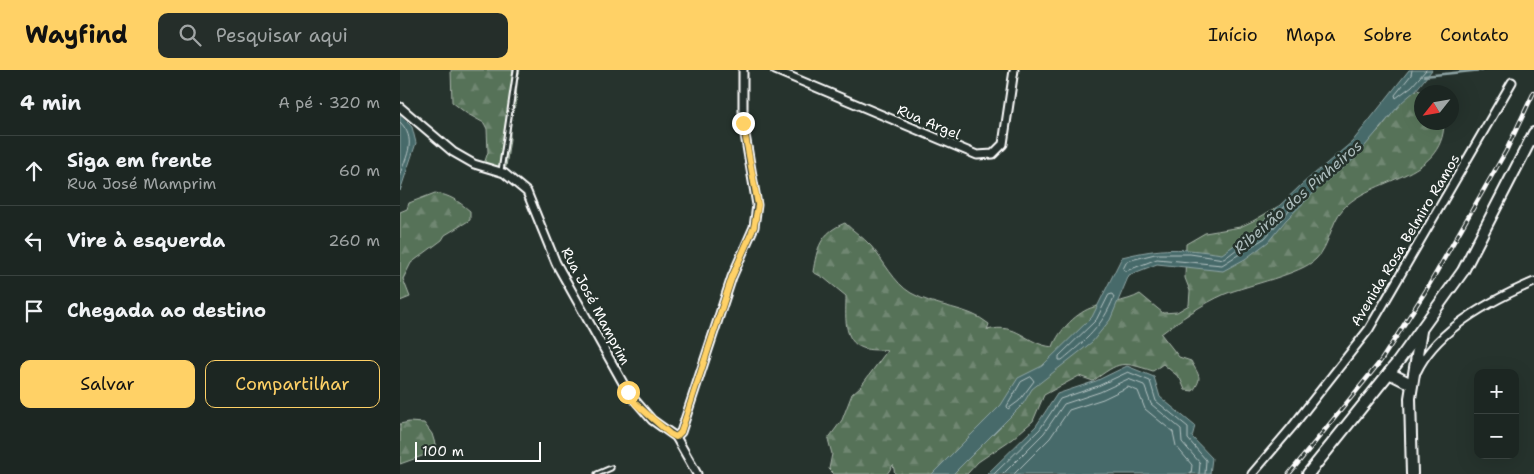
<!DOCTYPE html>
<html lang="pt">
<meta charset="utf-8">
<style>
:root{--surface:#1c2622;--page:#252e2a;--text:#f1f3f6;--muted:#a0a5a5;--line:#3a4340;--accent:#ffd166}
body{margin:0;font-family:"Shantell Sans",sans-serif;background:var(--page);color:var(--text)}
.controls{position:absolute;right:15px;bottom:15px;display:grid;overflow:hidden;border-radius:10px;box-shadow:0 5px 20px #0002}
.controls button{width:45px;height:45px;display:grid;place-items:center;padding:0;border:0;border-bottom:1px solid var(--line);background:var(--surface);color:var(--text);font:25px sans-serif}
.compass{position:absolute;left:1014px;top:15px;width:45px;height:45px;border-radius:50%;background:var(--surface);box-shadow:0 5px 20px #0002;rotate:239deg}
.scale{position:absolute;left:15px;bottom:12px;width:126px;box-sizing:border-box;padding-left:5px;border:2px solid #fff;border-top:0;font-size:14px;line-height:18px;white-space:nowrap;color:#fff;-webkit-text-stroke:4px #26332d;paint-order:stroke}
.stop{position:absolute;width:15px;height:15px;margin:-11px;border:4px solid #ffd166;border-radius:50%;background:#fff}
.stop.end{background:#ffd166;border-color:#fff;box-shadow:0 1px 5px #0008}
.list{margin:0;padding:0;list-style:none}
h2{display:flex;justify-content:space-between;align-items:center;height:65px;margin:0;padding:0 20px;font-size:21px}
h2 small{font-size:16px;font-weight:400;color:var(--muted)}
.list li{display:grid;grid-template-columns:32px 1fr auto;gap:15px;align-items:center;box-sizing:border-box;height:70px;padding:0 20px;border-top:1px solid var(--line)}
.list b{display:block;font-size:19px;white-space:nowrap}
.list p{margin:0;font-size:16px;white-space:nowrap;color:var(--muted)}
.list em{font-size:16px;font-style:normal;color:var(--muted)}
.actions{display:flex;gap:10px;padding:15px 20px}
.actions a{flex:1;padding:11px 0;border:1px solid var(--accent);border-radius:10px;text-align:center;font-size:18px;color:var(--accent)}
.actions .main{background:var(--accent);color:#111}
.icon{flex:none;width:28px;height:28px;fill:none;stroke:currentColor;stroke-width:2;stroke-linecap:round;stroke-linejoin:round}
.map{position:relative;flex:none;width:1134px;height:404px;overflow:hidden}
header{display:flex;align-items:center;gap:30px;box-sizing:border-box;height:70px;padding:0 25px;background:var(--accent);color:#111}
header strong{font-size:24px}
nav{display:flex;gap:28px;margin-inline-start:auto;font-size:18px}
.search{width:350px;height:45px;background:var(--page);display:flex;align-items:center;gap:12px;box-sizing:border-box;padding:0 18px;border-radius:10px;color:var(--muted);font-size:19px}
main{display:flex}
aside{flex:1;background:var(--surface)}
.map>svg:first-child{display:block}
.forest{fill:url(#forest-firs);stroke:#abb8ac}
.water{fill:#466a6a;stroke:#90a6a6}
.lines{fill:none;stroke-linecap:round;stroke-linejoin:round}
.shore{stroke:#b5c3c3;stroke-width:1}
.stream{stroke:#90a6a6;stroke-width:2.5}
.lane-casing{stroke:#fff;stroke-width:7}
.street-casing{stroke:#fff;stroke-width:11}
.secondary-casing{stroke:#fff;stroke-width:14}
.primary-casing{stroke:#fff;stroke-width:14}
.lane{stroke:#26332d;stroke-width:3}
.street{stroke:#26332d;stroke-width:7}
.secondary{stroke:#26332d;stroke-width:10}
.primary{stroke:#26332d;stroke-width:10}
.rail-casing{stroke:#fff;stroke-width:4.5}
.rail{stroke:#26332d;stroke-width:2.5;stroke-dasharray:8;stroke-linecap:butt}
.route{stroke:#ffd166;stroke-width:6}
.labels{text-anchor:middle;stroke-width:5;stroke-linejoin:round;paint-order:stroke}
.street-label{font-size:14px;fill:#fff;stroke:#26332d}
.water-label{font-size:15px;font-style:italic;fill:#acbcbc;stroke:#26332d}
</style>
<header>
<strong>Wayfind</strong>
<div class="search"><svg class="icon" aria-label="search" viewBox="0 0 24 24"><circle cx="10" cy="10" r="6"/><path d="M15 15l6 6"/></svg>Pesquisar aqui</div>
<nav><a>Início</a><a>Mapa</a><a>Sobre</a><a>Contato</a></nav>
</header>
<main>
<aside>
<h2>4 min<small>A pé · 320 m</small></h2>
<ul class="list">
<li><svg class="icon" aria-label="ahead" viewBox="0 0 24 24"><path d="M12 20V5M6 11l6-6 6 6"/></svg><div><b>Siga em frente</b><p>Rua José Mamprim</p></div><em>60 m</em></li>
<li><svg class="icon" aria-label="left" viewBox="0 0 24 24"><path d="M17 20v-9H6M10 6l-5 5 5 5"/></svg><div><b>Vire à esquerda</b></div><em>260 m</em></li>
<li><svg class="icon" aria-label="arrive" viewBox="0 0 24 24"><path d="M6 21V4h12l-3 4 3 4H6"/></svg><div><b>Chegada ao destino</b></div></li>
</ul>
<div class="actions"><a class="main">Salvar</a><a>Compartilhar</a></div>
</aside>
<div class="map">
<svg width="1134" height="404" viewBox="0 0 1134 404">
<defs>
<pattern id="forest-firs" width="22" height="20" patternUnits="userSpaceOnUse" patternTransform="scale(1.25)"><rect width="22" height="20" fill="#577259"/><path d="M5 1l3.5 6h-7zM16 11l3.5 6h-7z" fill="#708772"/></pattern>
</defs>
<rect width="100%" height="100%" fill="#26332d"/>
<filter id="ink" filterUnits="userSpaceOnUse"><feTurbulence type="fractalNoise" baseFrequency=".02" numOctaves="2"/><feDisplacementMap in="SourceGraphic" scale="10" xChannelSelector="R" yChannelSelector="G"/><feConvolveMatrix kernelMatrix="1 2 1 2 8 2 1 2 1" color-interpolation-filters="sRGB"/></filter>
<g filter="url(#ink)">
<!-- forest -->
<g class="forest">
<polygon points="51,0 120,0 117,11 116,34 110,49 110,69 106,97 95,97 84,94 88,82 87,59 84,53 66,43 52,32"/>
<path d="M1017 20 1023 22 1022 52 1044 53C1043 110 971 107 943 139 930 153 930 176 916 189 901 204 848 215 825 224 802 234 781 249 761 264L779 287 791 291C799 306 803 307 793 321L785 320 780 308 763 294 753 301C721 291 720 291 693 311L679 306 644 325 633 351 612 369 578 392 567 404H495L493 395 487 404H434L429 399 432 384 428 369 442 350 452 324 461 316 487 281C480 279 470 281 463 278 442 271 446 244 446 226L424 208 413 202C417 178 420 163 445 153 453 161 463 167 471 176 484 191 494 213 511 223 537 238 567 236 589 254L587 260C619 252 624 274 653 277 658 261 678 241 694 237 709 232 726 232 740 224L763 243 777 242 789 235 790 221 785 208 786 174 805 163 840 157 853 151 915 115 980 59 1005 27Z"/>
<path d="M35 123C50 125 58 131 70 141V150L45 165 42 170 11 193 3 209 10 227 0 231V142L7 139 9 133Z"/>
<polygon points="9,352 24,353 32,364 36,377 25,385 0,394 0,354"/>
</g>
<!-- water -->
<g class="water">
<path d="M1009 0H1032L1016 20 1002 32 954 89 930 107 886 150 868 172 845 189 823 201 757 194 729 205 710 250 692 272 632 319 623 334 553 404H532L601 335 618 308 642 296 692 247 722 187C763 177 781 178 822 184L851 163 901 115 952 72Z"/>
<polygon points="0,45 12,57 16,73 0,121"/>
<polygon points="727,296 754,307 760,327 795,356 792,367 812,388 810,404 587,404 636,356 657,324 696,311"/>
</g>
<g class="lines">
<!-- shore -->
<g class="shore">
<polyline points="1012,0 1011,5 995,25 996,28 1012,16 1026,0"/>
<path d="M0 52C17 69 7 85 0 104"/>
<polygon points="888,134 891,134 891,138 865,168 822,195 757,189 726,201 723,199 727,191 755,184 790,184 824,189 854,166"/>
<path d="M709 225 712 224 714 227C702 257 686 270 662 290H659V286L696 250Z"/>
<polygon points="631,307 634,311 619,331 608,339 607,336 621,312"/>
<polyline points="594,404 640,359 660,329 698,316 728,302 750,311 756,331 788,357 788,369 806,390 805,404"/>
<polyline points="603,404 644,363 664,334 700,322 728,309 744,315 751,334 781,359 782,372 800,393 799,404"/>
<polyline points="614,404 650,368 669,340 703,329 728,317 738,321 745,339 773,362 776,376 792,395 791,404"/>
</g>
<!-- stream -->
<polyline class="stream" points="1024,6 1082,0"/>
<defs>
<g id="lane">
<polyline points="101,101 116,0"/>
<polyline points="197,404 211,398"/>
</g>
<g id="street">
<polyline points="375,0 577,85 593,84 603,74 614,0"/>
<polyline points="0,37 53,82 74,94 104,103 127,122 156,193 228,322 252,350 276,367 297,404"/>
<path d="M1017 301C1037 259 1094 229 1134 212"/>
<polyline points="276,367 281,362 332,207 354,157 357,135 343,53 343,0"/>
<polyline points="852,404 892,357 969,259 1112,12"/>
</g>
<polyline id="secondary" points="1012,404 1010,328 1021,261"/>
<g id="primary">
<polyline points="989,303 1011,314"/>
<polyline points="908,404 997,293 1063,201 1134,63"/>
</g>
</defs>
<!-- lane casing -->
<use href="#lane" class="lane-casing"/>
<!-- street casing -->
<use href="#street" class="street-casing"/>
<!-- secondary casing -->
<use href="#secondary" class="secondary-casing"/>
<!-- primary casing -->
<use href="#primary" class="primary-casing"/>
<!-- lane -->
<use href="#lane" class="lane"/>
<!-- street -->
<use href="#street" class="street"/>
<!-- secondary -->
<use href="#secondary" class="secondary"/>
<!-- primary -->
<use href="#primary" class="primary"/>
<defs>
<polyline id="rail" points="889,404 980,292 1025,222 1106,81 1134,22"/>
</defs>
<!-- rail casing -->
<use href="#rail" class="rail-casing"/>
<!-- rail -->
<use href="#rail" class="rail"/>
</g>
</g>
<g class="lines" filter="url(#ink)">
<!-- route -->
<polyline class="route" points="228,322 236,334 270,364 276,367 281,362 332,207 354,157 358,135 343,53"/>
</g>
<g class="labels">
<!-- street labels -->
<g class="street-label">
<text transform="translate(529 52) rotate(23)" y="5">Rua Argel</text>
<text transform="translate(1005 170) rotate(-59)" y="5">Avenida Rosa Belmiro Ramos</text>
<text transform="translate(196 236) rotate(62)" y="5">Rua José Mamprim</text>
</g>
<!-- water labels -->
<g class="water-label">
<text transform="translate(898 127) rotate(-41)" y="5">Ribeirão dos Pinheiros</text>
</g>
</g>
</svg>
<div class="controls">
<button>+</button>
<button>−</button>
</div>
<svg class="compass" viewBox="-18 -18 36 36"><path d="M0-13l5 13h-10z" fill="#e53935"/><path d="M0 13l5-13h-10z" fill="#a0a5a5"/></svg>
<div class="scale">100 m</div>
<div class="stop" style="left:228px;top:322px"></div>
<div class="stop end" style="left:343px;top:53px"></div>
</div>
</main>
